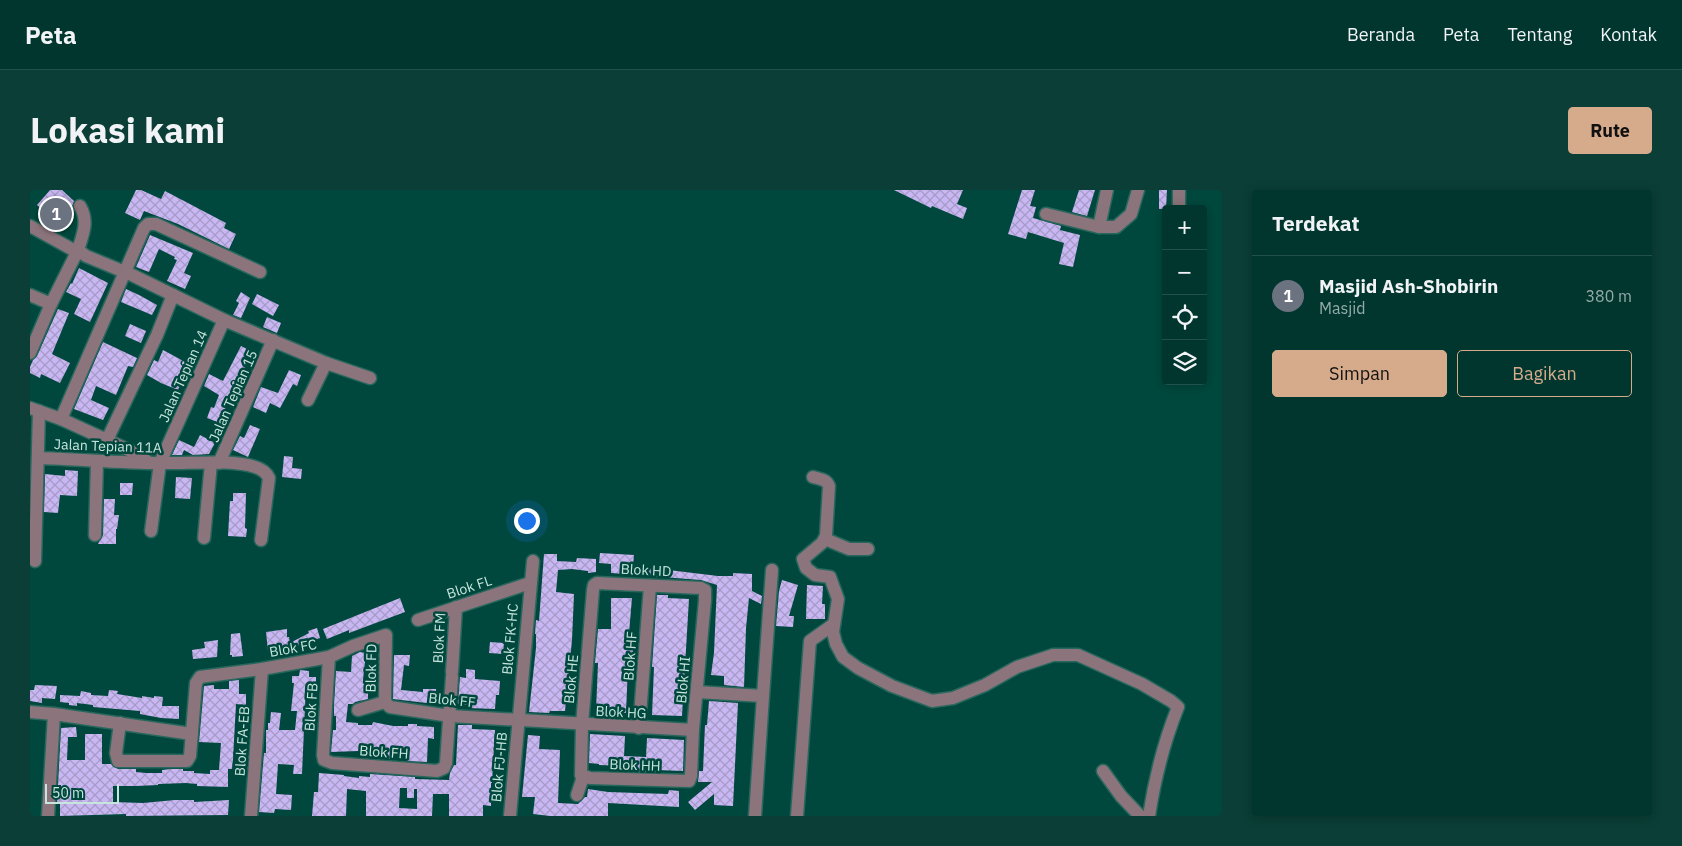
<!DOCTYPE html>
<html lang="id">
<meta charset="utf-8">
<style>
:root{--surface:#00362e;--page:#0a3e36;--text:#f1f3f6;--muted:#95abaa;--line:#22504a;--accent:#d6ab8b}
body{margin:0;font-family:"IBM Plex Sans",sans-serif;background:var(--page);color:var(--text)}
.controls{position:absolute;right:15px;top:15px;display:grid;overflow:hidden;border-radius:5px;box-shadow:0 2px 12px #0003}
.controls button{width:45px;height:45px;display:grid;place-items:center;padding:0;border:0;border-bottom:1px solid var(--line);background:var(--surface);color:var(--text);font:25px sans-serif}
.scale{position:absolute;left:15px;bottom:12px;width:74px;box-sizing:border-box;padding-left:5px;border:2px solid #c6e5dd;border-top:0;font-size:14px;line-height:18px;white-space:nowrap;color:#c6e5dd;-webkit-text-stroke:4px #00483d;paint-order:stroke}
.you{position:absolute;left:496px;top:330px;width:18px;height:18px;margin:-12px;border:4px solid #fff;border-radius:50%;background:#1a73e8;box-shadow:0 0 0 8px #1a73e833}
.badge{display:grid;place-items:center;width:32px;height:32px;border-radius:50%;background:var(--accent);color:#fff;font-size:16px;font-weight:700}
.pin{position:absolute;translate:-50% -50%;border:2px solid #fff;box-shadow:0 1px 5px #0006}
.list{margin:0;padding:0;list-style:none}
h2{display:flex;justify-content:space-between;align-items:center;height:65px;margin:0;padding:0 20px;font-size:21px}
h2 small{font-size:16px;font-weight:400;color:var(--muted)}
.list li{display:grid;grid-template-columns:32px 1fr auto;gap:15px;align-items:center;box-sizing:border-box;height:80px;padding:0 20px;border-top:1px solid var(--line)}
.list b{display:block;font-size:19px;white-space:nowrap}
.list p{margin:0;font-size:16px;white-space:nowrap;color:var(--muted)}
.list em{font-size:16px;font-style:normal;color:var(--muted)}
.actions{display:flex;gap:10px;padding:15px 20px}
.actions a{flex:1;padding:11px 0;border:1px solid var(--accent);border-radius:5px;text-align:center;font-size:18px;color:var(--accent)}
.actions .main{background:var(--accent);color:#111}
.icon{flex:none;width:28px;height:28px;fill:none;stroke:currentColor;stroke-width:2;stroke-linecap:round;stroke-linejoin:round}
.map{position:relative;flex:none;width:1192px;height:626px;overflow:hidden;border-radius:5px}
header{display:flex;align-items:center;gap:30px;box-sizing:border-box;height:70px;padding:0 25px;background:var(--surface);border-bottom:1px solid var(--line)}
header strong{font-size:24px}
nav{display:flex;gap:28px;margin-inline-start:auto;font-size:18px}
.intro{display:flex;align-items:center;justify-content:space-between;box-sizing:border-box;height:120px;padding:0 30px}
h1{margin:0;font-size:35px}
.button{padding:12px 22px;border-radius:5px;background:var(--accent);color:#111;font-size:18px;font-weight:700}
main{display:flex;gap:30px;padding:0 30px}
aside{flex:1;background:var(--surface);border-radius:5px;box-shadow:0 2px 12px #0003}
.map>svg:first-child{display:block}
.building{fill:url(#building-cross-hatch);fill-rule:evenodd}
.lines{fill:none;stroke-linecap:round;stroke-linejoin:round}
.minor-casing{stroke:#28675d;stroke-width:15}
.minor{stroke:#8b747b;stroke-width:12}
.labels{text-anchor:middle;stroke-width:5;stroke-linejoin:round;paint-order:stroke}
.street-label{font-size:14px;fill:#c6e5dd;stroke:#00483d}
</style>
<header>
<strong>Peta</strong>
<nav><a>Beranda</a><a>Peta</a><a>Tentang</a><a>Kontak</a></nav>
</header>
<div class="intro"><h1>Lokasi kami</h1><a class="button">Rute</a></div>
<main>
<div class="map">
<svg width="1192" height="626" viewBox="0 0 1192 626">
<defs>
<pattern id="building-cross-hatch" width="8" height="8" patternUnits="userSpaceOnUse" patternTransform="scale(1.25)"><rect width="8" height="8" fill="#c9b7f3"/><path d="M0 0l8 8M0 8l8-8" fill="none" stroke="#a69ac7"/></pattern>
</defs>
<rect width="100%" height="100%" fill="#00483d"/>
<!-- building -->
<g class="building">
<polygon points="20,0 32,0 44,11 42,17 27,33 7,15"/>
<polygon points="106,0 111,0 131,9 135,1 196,33 194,38 206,44 199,59 148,34 114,21 110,30 95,23"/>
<polygon points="864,0 933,0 927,14 937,18 933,29 902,16 901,18"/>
<polygon points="992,0 1005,0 1000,16 1006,17 1003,28 1031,36 1030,40 1050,45 1043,77 1029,74 1034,53 998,42 996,49 978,44"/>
<polygon points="1049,0 1065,0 1057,26 1042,22"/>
<polygon points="1129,0 1137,0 1136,19 1129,19"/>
<polygon points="120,45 163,63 154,83 161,86 155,99 137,91 147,70 144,69 145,67 129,59 119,82 106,77"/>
<polygon points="49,78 78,93 60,132 44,124 51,109 36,102 41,93 42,94"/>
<polygon points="96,99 109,105 127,115 122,125 91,112"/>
<polygon points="211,102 220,108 211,128 203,125 209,113 206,111"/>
<polygon points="227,104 249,115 243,126 222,114"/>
<polygon points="28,119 39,123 22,164 40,173 30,193 11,184 10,188 0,183 0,177 3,170 7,166"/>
<polygon points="237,127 251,133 247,143 233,137"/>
<polygon points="100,134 116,141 111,153 95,146"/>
<polygon points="73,152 107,168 103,177 98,176 86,205 66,196 61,210 79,218 73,230 44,219"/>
<polygon points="211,156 225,163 220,174 217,173 205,196 207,196 201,209 199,208 190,233 177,228 181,217 184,218 189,205 174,196 179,184 193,191"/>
<polygon points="133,160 159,174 148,200 131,193 117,185 124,170 128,172"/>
<polygon points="259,180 271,185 267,196 263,194 250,218 240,213 236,223 223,217 231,197 248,203"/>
<polygon points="220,235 230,239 218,267 203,260 210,246 214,248"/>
<polygon points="170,245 185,253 179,264 163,265 154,260 152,265 142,265 149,250 164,257"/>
<polygon points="254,266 263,267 262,278 272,279 271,289 252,287"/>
<polygon points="35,280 48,281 47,306 30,305 28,323 14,322 15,284 35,286"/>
<polygon points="146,287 162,288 160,309 145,308"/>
<polygon points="90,293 103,293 102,305 90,305"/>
<polygon points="203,303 216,303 215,338 217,339 216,347 198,346 200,311 203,311"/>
<polygon points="74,309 85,309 84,325 89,325 87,339 86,339 86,354 68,354 73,345"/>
<polygon points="570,363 604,365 603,375 614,377 688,386 703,386 703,383 722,384 722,401 732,406 731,414 719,408 716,438 714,497 694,495 694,486 681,485 684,463 687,395 671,390 581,383 581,374 569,373"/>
<polygon points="514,364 527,364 527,371 546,372 547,368 566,369 566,382 558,383 558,381 542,379 528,380 526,402 544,404 542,450 535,521 520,521 519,523 499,522 506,458 506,444 505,444 506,430 509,431"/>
<polygon points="752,390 768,395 759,426 764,426 763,437 746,436 749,401"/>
<polygon points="777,395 793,396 792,414 795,414 795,429 776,429"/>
<polygon points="627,405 638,405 638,408 659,409 652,526 622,525 624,477 622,477"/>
<polygon points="370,408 375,422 319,443 319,440 297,449 293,439"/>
<polygon points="581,408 602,408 599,443 605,444 605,455 603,455 603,475 598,475 596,523 566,521 568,473 565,473 568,439 581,439"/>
<polygon points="287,438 290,448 261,458 260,457 248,458 248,460 238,461 236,442 257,439 257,447 259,447 260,453 279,443 278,441"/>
<polygon points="210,443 213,466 202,467 202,465 200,465 201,444"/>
<polygon points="188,450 187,467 163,469 162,460 175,458 174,452"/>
<polygon points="460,452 474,453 473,464 459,463"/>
<polygon points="330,462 336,463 333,490 342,490 342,498 338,498 338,509 325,512 323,514 318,514 316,532 328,533 328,535 342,535 343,532 363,536 378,536 378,534 387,534 387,536 404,537 404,549 398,548 397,572 377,571 377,566 361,565 360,569 351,569 351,564 328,564 328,561 301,562 303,540 306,540 306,526 304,526 304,515 306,481 321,482 322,466"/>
<polygon points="364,465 380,465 379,476 374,475 371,500 393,502 393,499 406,499 405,514 363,509"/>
<polygon points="436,479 445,480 445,489 470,491 469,505 466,505 465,519 438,518 438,515 428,514 430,487 436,488"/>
<polygon points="270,480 279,481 279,487 286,487 286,494 276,494 272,584 263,584 264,575 248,574 246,604 262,605 261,620 245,619 244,623 229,622 234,563 236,563 236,540 238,540 238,533 240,533 241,522 251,523 249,540 265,540 267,521 261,521 264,493 262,493 262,486 269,486"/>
<polygon points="209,490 209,504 216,504 216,515 206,514 203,569 202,579 198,579 198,597 167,596 167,594 156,593 128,594 128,595 106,596 83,596 83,612 113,613 145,610 164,610 164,612 199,610 198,625 96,626 96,624 30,626 30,614 27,614 31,538 46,537 47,547 38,547 37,570 55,570 55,544 72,544 72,574 81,574 88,579 106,579 106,582 116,583 132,583 132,580 141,579 153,579 153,581 164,581 164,583 180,584 180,580 189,580 191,553 169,552 174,496 184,495 184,499 199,499 199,491"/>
<polygon points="5,495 27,496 25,509 12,508 12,513 0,511 0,500 4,500"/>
<polygon points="79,500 88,501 87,504 112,508 112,506 124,508 124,506 133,507 132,516 149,516 149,529 131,528 110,524 110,521 63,517 63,515 47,513 47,516 39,515 39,513 30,512 30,505 50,506 51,501 61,503 61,505 78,506"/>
<polygon points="679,511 708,513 703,616 684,615 684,604 665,620 658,612 682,592 668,592 669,581 673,581 675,535 677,535"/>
<path d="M428 535H442V539L465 540 462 593H461V616L453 615V626H419V604H403L402 626H336V601L317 599 316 626H282L284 602H288L289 583 314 585V586L329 588V586L340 587V584L385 587V589L419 590 420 583 424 575H426ZM370 598H377V608H384V599H387V619L369 618Z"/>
<polygon points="560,544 595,546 594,566 616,567 617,548 654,550 653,581 627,580 627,582 594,581 594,576 569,575 569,574 559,573"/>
<polygon points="498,545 510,546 509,559 530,560 528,613 548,614 555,607 557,607 558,599 578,602 638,604 639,600 649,601 649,617 578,613 578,626 520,626 503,624 505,607 492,607"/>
</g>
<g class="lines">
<defs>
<g id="minor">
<polyline points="1077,0 1069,37 1086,37 1101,24 1108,0"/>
<polyline points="1149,0 1149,19"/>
<polyline points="1016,24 1069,37"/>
<polyline points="0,36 47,62"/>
<path d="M48 60C53 44 59 31 50 16"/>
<polyline points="0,105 21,114 0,163"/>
<polyline points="21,114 48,60 56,66 102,85 194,130 296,173 278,210"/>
<polyline points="296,173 340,188"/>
<polyline points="0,218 31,229 101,261 120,273"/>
<polyline points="31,229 114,38 118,34 126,34 230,82"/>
<polyline points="77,250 127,145 143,105"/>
<path d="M8 268C49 269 90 273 130 273 157 274 201 269 225 277 232 279 236 282 239 288L231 350"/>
<polyline points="189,273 243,150"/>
<path d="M783 287C790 289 796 289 799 296L796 346 792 353 773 369 776 378 785 385 800 387 808 409 803 442 806 454 813 467 828 478 862 496 902 511 923 508 955 495 987 477 1023 465H1048L1112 494 1141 511 1148 517C1133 554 1125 587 1119 626"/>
<polyline points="121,341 130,273 194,130"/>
<polyline points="65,345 67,271"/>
<polyline points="174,348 181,273"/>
<polyline points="795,349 819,359 838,359"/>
<polyline points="5,371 9,221"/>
<polygon points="567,393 671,398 675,400 675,410 663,540 661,586 659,591 560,588 551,585 552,535 563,400 564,395"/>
<polyline points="388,430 500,393"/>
<polyline points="299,467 293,565 294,570 302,573 407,581 414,578 416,573 422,487"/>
<polyline points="422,482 426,417"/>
<polyline points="667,502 733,506 742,380"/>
<polyline points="355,512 360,517 420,526 663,540"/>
<polyline points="328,520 355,512"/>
<polyline points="0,522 24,524 162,544"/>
<polyline points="90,533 86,563 88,571 157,571 160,566 166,493 170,487 232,479 299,467 323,456 356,445 355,512"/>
<polyline points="609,538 620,396"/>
<polyline points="1073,581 1091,606 1110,626"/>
<polyline points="547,605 553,587"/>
<polyline points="18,626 24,524"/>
<polyline points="221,626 232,479"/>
<polyline points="480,626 503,371"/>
<polyline points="725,626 733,506"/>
<polyline points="767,626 780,451 804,434"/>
</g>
</defs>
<!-- minor casing -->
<use href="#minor" class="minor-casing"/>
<!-- minor -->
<use href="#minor" class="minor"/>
</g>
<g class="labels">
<!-- street labels -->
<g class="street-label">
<text transform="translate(153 186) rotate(-66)" y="5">Jalan Tepian 14</text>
<text transform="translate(203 206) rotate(-66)" y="5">Jalan Tepian 15</text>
<text transform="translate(78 256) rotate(2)" y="5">Jalan Tepian 11A</text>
<text transform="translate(616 380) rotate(3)" y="5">Blok HD</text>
<text transform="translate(439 397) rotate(-18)" y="5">Blok FL</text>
<text transform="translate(409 448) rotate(-87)" y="5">Blok FM</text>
<text transform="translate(480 449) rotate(-85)" y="5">Blok FK-HC</text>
<text transform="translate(263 458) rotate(-10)" y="5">Blok FC</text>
<text transform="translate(600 466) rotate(-86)" y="5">Blok HF</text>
<text transform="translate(341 478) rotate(-89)" y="5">Blok FD</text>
<text transform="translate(541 489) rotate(-85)" y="5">Blok HE</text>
<text transform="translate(653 490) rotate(-85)" y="5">Blok HI</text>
<text transform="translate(422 510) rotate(6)" y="5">Blok FF</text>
<text transform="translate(281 517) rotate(-86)" y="5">Blok FB</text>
<text transform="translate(591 522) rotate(3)" y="5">Blok HG</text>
<text transform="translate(212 551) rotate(-86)" y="5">Blok FA-EB</text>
<text transform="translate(354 562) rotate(4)" y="5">Blok FH</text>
<text transform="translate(605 575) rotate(2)" y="5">Blok HH</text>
<text transform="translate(469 577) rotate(-85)" y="5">Blok FJ-HB</text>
</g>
</g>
</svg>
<div class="controls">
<button>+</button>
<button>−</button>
<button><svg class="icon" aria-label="locate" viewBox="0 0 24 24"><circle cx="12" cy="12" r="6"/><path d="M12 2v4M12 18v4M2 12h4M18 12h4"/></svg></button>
<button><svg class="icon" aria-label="layers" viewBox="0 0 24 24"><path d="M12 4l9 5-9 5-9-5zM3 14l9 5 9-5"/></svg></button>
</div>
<div class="scale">50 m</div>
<div class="you"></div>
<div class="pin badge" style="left:26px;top:24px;background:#6b7280">1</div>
</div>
<aside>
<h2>Terdekat<small></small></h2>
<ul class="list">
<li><span class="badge" style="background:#6b7280">1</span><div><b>Masjid Ash-Shobirin</b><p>Masjid</p></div><em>380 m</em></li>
</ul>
<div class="actions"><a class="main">Simpan</a><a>Bagikan</a></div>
</aside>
</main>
